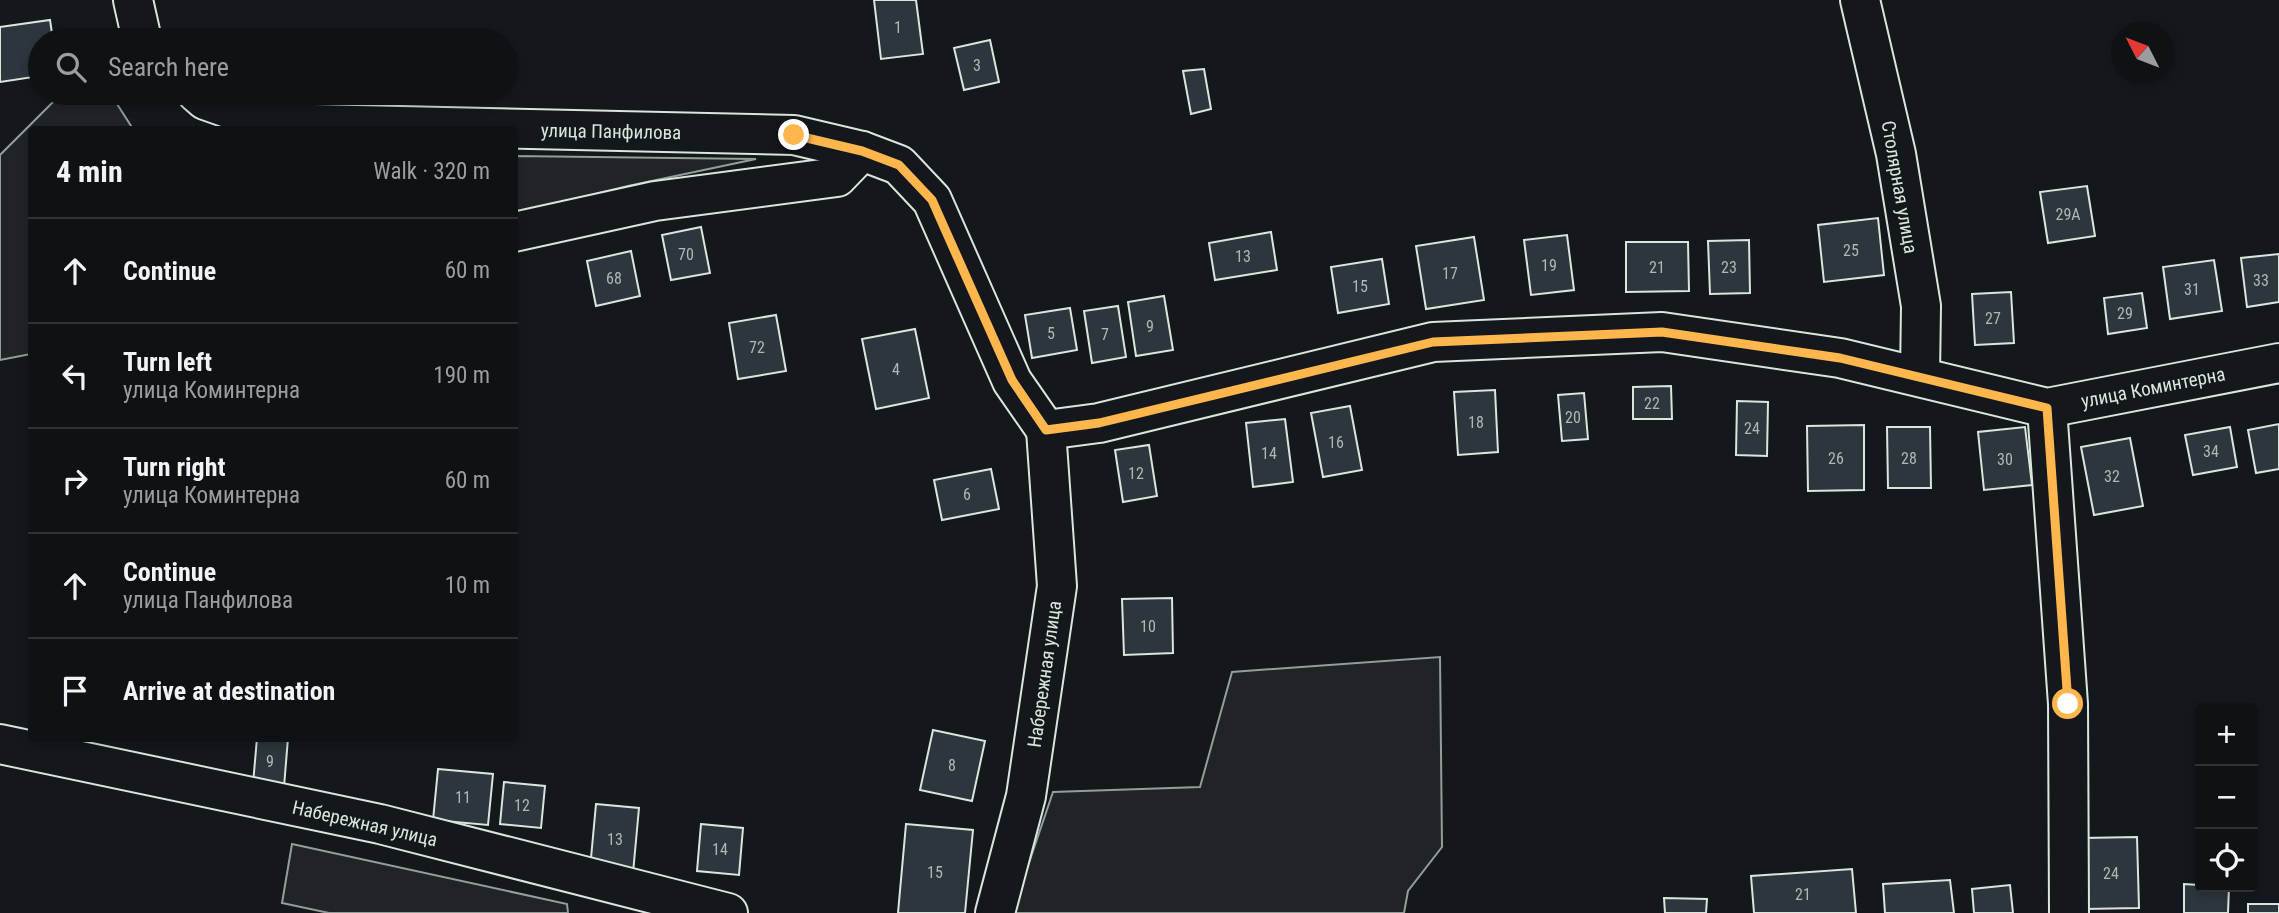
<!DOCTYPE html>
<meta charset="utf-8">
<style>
:root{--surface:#0f1215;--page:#181b1e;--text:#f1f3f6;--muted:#9b9ea0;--line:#2f3234}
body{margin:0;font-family:"Roboto Condensed",sans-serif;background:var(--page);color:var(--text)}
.controls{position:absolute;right:21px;bottom:21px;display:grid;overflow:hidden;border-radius:7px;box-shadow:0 4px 10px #0003}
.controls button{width:63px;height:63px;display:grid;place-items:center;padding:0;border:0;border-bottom:2px solid var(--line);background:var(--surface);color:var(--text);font:35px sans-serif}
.compass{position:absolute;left:2111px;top:21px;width:63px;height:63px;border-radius:50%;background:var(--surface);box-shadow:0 4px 10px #0003;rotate:312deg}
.stop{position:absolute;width:21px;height:21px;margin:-16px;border:5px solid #ffb74d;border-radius:50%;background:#fff}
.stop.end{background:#ffb74d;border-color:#fff;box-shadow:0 2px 7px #0008}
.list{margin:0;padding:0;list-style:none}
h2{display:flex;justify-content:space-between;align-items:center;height:91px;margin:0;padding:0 28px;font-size:30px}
h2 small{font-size:23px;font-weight:400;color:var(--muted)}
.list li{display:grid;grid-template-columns:46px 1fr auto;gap:21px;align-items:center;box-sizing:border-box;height:105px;padding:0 28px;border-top:2px solid var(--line)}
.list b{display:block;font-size:26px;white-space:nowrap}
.list p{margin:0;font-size:23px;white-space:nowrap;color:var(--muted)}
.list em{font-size:23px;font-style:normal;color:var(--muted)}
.icon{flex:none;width:38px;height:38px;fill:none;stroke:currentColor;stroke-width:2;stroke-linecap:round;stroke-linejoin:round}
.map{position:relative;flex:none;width:2279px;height:913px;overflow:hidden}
.search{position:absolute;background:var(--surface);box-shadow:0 4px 10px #0003;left:28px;top:28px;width:490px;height:77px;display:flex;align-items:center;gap:18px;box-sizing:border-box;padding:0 24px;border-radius:38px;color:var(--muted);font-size:26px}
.panel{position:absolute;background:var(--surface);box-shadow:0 4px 10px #0003;left:28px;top:126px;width:490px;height:616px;border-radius:7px}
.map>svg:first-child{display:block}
.green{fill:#202428;stroke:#939e99;stroke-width:2}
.building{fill:#2c363c;stroke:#d8e6dc;stroke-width:2}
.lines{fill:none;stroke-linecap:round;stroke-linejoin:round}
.minor-casing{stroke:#d8e6dc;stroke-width:42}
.minor{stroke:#14181c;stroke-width:38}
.route{stroke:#ffb74d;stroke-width:9}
.labels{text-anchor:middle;stroke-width:5;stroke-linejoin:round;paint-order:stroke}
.number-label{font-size:16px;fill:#adbab4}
.street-label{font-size:19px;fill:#d8e6dc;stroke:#14181c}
</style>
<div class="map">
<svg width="2279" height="913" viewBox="0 0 2279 913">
<rect width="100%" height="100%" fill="#14181c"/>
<!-- green -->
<g class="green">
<polygon points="62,93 110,93 133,129 32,130 31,354 0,360 0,155"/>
<polygon points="514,156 756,159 628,186 515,214"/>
<polygon points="1440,657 1442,847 1408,891 1404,913 1012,913 1053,792 1200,787 1232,672"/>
<polygon points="292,844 567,904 568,913 329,913 282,903"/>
</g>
<!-- building -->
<g class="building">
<polygon points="874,0 916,0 923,54 881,59"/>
<polygon points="50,20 53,40 40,40 40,76 0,82 0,27"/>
<polygon points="990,40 999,82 964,90 954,48"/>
<polygon points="1204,69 1211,109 1191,114 1183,71"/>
<polygon points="2087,186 2095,236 2048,243 2040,192"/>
<polygon points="1878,218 1884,275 1824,282 1818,225"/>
<polygon points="701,227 710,273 671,280 662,235"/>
<polygon points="1271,232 1277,270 1215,280 1209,243"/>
<polygon points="1567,235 1574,290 1531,295 1524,240"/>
<polygon points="1474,237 1484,300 1426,309 1416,246"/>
<polygon points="1749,240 1750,293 1710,294 1708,241"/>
<polygon points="1626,242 1688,242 1689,291 1626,292"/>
<polygon points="631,251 640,296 596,306 587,261"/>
<polygon points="2279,254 2279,302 2247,307 2241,258"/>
<polygon points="1382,259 1389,304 1338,313 1331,267"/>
<polygon points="2214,260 2222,311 2170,319 2163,267"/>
<polygon points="2011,292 2014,343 1975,345 1972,294"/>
<polygon points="2142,293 2147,328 2108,334 2104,298"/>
<polygon points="1164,296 1173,350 1136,356 1128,302"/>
<polygon points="1118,306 1126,357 1092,363 1084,311"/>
<polygon points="1070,308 1077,350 1032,358 1025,315"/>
<polygon points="776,315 786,371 738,379 729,323"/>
<polygon points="915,329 929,398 876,409 862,339"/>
<polygon points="1671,386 1672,419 1633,419 1633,387"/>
<polygon points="1495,390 1498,452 1458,455 1454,392"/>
<polygon points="1584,393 1588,439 1562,441 1558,395"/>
<polygon points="1737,401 1768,402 1767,456 1736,455"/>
<polygon points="1350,406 1362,470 1323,477 1311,413"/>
<polygon points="1285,419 1293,482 1253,487 1246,423"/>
<polygon points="2279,424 2279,469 2256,473 2248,430"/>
<polygon points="1864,425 1864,490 1808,491 1807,426"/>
<polygon points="1887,427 1930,427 1931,488 1888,488"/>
<polygon points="2025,427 2032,485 1984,490 1978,432"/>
<polygon points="2230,427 2237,467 2193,475 2185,435"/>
<polygon points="2130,438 2143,506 2094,515 2081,447"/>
<polygon points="1149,445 1157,496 1123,502 1115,450"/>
<polygon points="991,469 999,509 942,520 934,480"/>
<polygon points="1172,598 1173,653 1124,655 1122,599"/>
<polygon points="933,730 985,741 972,801 920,790"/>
<polygon points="257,738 288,738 284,787 253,784"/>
<polygon points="438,769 493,774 488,825 433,820"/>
<polygon points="504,782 545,786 541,828 500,824"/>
<polygon points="596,804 639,808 633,873 590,869"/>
<polygon points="701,824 743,828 739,875 697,871"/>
<polygon points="906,824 973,830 965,913 898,913"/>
<polygon points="2137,837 2139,908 2084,909 2083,838"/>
<polygon points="1852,869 1856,913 1754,913 1751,876"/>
<polygon points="1950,880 1954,913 1885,913 1883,884"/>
<polygon points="2184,884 2229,887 2228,913 2184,913"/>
<polygon points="2010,885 2013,913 1974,913 1972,889"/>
<polygon points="1664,898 1707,899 1706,913 1665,913"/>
<rect x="2248" y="904" width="31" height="9"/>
</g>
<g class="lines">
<defs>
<g id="minor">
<polyline points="133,0 142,40"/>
<polyline points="1860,0 1896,154 1921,306 1920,375"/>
<polyline points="197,93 205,100 270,123 794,135 862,151 899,165 932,200 1012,381 1046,430 1099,423 1433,342 1662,332 1840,358 2047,408 2279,363"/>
<polyline points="514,232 655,201 837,177 862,151"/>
<polyline points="2047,408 2068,704 2069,913"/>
<polyline points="0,744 380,824 728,913"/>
<polyline points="995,913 1026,796 1057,586 1046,430"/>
</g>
</defs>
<!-- minor casing -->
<use href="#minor" class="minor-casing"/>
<!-- minor -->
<use href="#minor" class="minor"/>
</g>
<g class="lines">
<!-- route -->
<polyline class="route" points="794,135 862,151 899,165 932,200 1012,380 1046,430 1099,423 1433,342 1662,332 1840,358 2047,408 2068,704"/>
</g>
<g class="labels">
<!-- number labels -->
<g class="number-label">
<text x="898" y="33">1</text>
<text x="977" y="71">3</text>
<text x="2068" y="220">29А</text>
<text x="1851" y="256">25</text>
<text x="686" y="260">70</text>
<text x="1243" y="262">13</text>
<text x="1549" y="271">19</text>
<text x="1657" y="273">21</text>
<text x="1729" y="273">23</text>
<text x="1450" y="279">17</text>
<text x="614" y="284">68</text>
<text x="2261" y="286">33</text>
<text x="1360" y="292">15</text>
<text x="2192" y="295">31</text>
<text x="2125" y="319">29</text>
<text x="1993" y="324">27</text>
<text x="1150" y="332">9</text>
<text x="1051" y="339">5</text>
<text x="1105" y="340">7</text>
<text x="757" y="353">72</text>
<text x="896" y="375">4</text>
<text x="1652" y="409">22</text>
<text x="1573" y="423">20</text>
<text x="1476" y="428">18</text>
<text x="1752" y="434">24</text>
<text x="1336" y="448">16</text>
<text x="2211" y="457">34</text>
<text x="1269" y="459">14</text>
<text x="1836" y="464">26</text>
<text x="1909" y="464">28</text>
<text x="2005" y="465">30</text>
<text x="1136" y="479">12</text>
<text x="2112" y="482">32</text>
<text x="967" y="500">6</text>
<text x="1148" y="632">10</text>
<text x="270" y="767">9</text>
<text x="952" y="771">8</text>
<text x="463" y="803">11</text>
<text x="522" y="811">12</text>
<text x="615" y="845">13</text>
<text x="720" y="855">14</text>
<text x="935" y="878">15</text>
<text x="2111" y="879">24</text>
<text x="1803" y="900">21</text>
</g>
<!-- street labels -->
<g class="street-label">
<text transform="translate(611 131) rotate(1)" y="7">улица Панфилова</text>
<text transform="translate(1900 187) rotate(80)" y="7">Столярная улица</text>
<text transform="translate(2153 387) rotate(-11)" y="7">улица Коминтерна</text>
<text transform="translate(1044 674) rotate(-82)" y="7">Набережная улица</text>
<text transform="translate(365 823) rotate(13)" y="7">Набережная улица</text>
</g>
</g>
</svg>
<div class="controls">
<button>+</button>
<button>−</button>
<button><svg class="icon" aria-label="locate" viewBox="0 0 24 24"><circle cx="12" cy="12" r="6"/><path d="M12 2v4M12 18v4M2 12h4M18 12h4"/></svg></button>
</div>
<svg class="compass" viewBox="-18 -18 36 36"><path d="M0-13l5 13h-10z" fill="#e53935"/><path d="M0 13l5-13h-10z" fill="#9b9ea0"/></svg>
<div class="stop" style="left:2068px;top:704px"></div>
<div class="stop end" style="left:794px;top:135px"></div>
<div class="search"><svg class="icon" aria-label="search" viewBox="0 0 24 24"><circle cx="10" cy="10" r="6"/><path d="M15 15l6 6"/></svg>Search here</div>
<section class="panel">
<h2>4 min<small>Walk · 320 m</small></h2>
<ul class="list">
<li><svg class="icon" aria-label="ahead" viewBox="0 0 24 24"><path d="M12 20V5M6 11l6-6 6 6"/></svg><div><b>Continue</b></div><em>60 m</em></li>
<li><svg class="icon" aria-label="left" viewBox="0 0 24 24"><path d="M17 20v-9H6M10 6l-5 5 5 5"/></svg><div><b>Turn left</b><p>улица Коминтерна</p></div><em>190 m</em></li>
<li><svg class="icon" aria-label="right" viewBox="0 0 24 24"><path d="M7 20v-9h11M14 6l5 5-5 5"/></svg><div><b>Turn right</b><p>улица Коминтерна</p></div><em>60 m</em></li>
<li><svg class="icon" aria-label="ahead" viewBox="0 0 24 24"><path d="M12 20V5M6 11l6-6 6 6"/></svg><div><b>Continue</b><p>улица Панфилова</p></div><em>10 m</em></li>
<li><svg class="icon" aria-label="arrive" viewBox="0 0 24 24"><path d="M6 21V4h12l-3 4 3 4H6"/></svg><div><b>Arrive at destination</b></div></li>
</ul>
</section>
</div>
